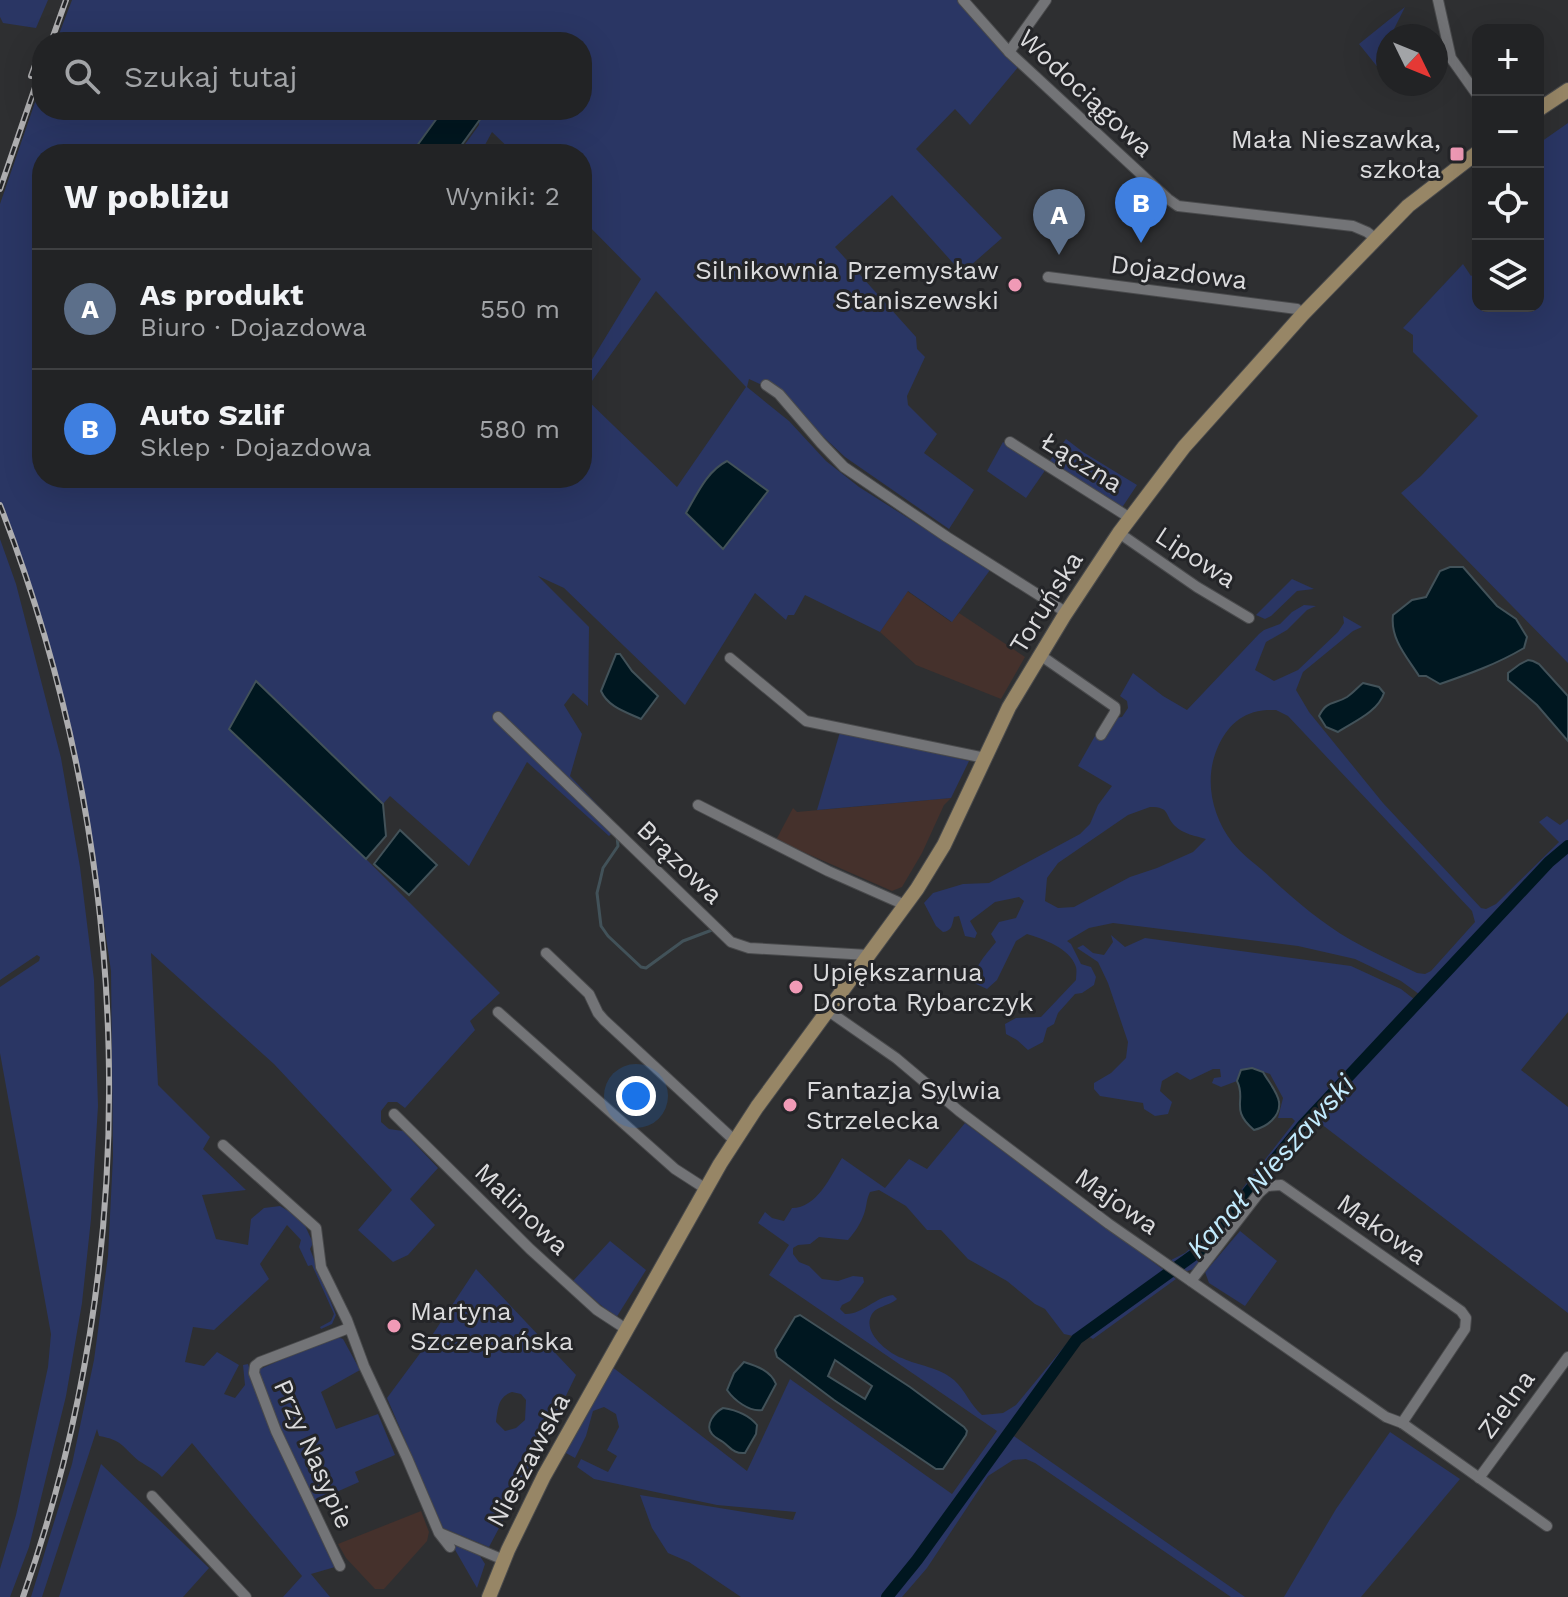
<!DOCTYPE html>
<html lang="pl">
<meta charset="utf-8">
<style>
:root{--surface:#222325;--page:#2e2f32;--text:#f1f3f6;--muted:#a2a4a7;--line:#3f4042;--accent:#f09ab6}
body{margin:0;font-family:"Work Sans",sans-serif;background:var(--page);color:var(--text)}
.controls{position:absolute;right:24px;top:24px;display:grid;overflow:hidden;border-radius:16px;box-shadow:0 8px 32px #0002}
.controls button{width:72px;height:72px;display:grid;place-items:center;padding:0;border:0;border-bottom:2px solid var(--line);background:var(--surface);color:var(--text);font:40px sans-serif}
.compass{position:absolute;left:1376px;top:24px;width:72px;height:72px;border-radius:50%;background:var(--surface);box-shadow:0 8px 32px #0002;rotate:133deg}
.you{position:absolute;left:636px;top:1096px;width:28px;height:28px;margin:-20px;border:6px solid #fff;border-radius:50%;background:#1a73e8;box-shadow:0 0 0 12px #1a73e833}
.badge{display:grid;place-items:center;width:52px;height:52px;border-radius:50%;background:var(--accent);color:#fff;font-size:26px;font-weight:700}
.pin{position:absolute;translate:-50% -66px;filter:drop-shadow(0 2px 4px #0008)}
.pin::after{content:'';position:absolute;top:42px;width:28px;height:24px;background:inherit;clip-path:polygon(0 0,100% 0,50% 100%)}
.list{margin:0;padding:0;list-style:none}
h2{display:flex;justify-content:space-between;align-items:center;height:104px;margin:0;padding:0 32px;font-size:34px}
h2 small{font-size:26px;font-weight:400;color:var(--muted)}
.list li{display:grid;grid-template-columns:52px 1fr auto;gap:24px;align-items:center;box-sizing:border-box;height:120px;padding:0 32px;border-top:2px solid var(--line)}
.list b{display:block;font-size:30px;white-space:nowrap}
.list p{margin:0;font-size:26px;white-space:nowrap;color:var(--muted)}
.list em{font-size:26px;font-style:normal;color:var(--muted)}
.icon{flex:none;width:44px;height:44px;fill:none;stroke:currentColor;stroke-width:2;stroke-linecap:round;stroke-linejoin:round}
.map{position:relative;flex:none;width:1568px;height:1597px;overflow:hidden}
.search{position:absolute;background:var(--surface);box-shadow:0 8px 32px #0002;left:32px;top:32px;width:560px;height:88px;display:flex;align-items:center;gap:20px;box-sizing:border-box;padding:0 28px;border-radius:32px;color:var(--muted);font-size:30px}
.panel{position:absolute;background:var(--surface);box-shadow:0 8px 32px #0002;left:32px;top:144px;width:560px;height:344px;border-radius:32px}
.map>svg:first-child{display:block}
.commercial{fill:#45312c}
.green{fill:#2a3664;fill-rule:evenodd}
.water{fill:#001720;stroke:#425259;stroke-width:2;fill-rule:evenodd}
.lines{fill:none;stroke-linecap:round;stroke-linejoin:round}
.stream{stroke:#425259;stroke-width:3}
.canal{stroke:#001720;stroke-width:12}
.street-casing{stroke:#494a4c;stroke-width:12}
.secondary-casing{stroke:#494a4c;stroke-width:16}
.street{stroke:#737477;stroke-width:10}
.secondary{stroke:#978666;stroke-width:14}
.rail-casing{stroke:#adadaf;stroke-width:6}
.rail{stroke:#242528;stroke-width:3;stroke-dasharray:9;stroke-linecap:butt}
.poi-dot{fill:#f09ab6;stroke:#242528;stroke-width:3}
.labels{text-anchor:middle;stroke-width:6;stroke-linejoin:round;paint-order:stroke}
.street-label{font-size:26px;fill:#dbdbdd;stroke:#242528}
.poi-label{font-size:26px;fill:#dbdbdd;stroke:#242528;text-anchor:start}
.water-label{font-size:28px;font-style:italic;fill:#c2ebfd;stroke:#242528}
</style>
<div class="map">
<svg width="1568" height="1597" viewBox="0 0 1568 1597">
<rect width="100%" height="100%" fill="#2e2f31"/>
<!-- commercial -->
<g class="commercial">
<polygon points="907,591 951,622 959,613 1025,657 1001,699 916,665 880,632"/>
<polygon points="951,798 944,805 922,853 902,887 892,891 776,840 793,808 797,812"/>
<polygon points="421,1511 429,1532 427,1541 384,1589 375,1589 346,1558 338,1544"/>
</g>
<!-- green -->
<g class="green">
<polygon points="0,0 48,0 36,28 3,23 0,17"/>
<path d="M72 0H957L1005 56 1019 66 970 125 955 109 916 149 1002 238 962 273 892 195 835 247 916 337 917 349 925 357 907 396 908 405 937 434 924 453 974 490 949 529 845 457 765 382 762 385 749 379 747 387 789 421 826 461 859 487 990 570 952 622 908 591 880 632 805 595 794 615H788L786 620 755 593 685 705 564 588 538 576 589 627 588 706 573 693 564 705 582 734 570 776 619 827 609 836 527 762 469 866 390 796 383 804 256 681 229 729 366 859 500 993 470 1021 475 1030 405 1108 397 1102H388L381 1111V1122L389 1129 403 1131 438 1168 410 1199 435 1225 408 1255 393 1262 358 1230 392 1190 274 1064 151 953 158 1085 210 1137 203 1149 246 1190 202 1195 216 1239 248 1245 251 1219 264 1208 280 1206 302 1219 313 1243 310 1249 336 1315 332 1324 321 1329 320 1327 331 1321 334 1314 312 1265 308 1266 299 1247 301 1240 287 1225 260 1264 269 1279 214 1330 193 1327 185 1362 204 1366 217 1352 239 1365 224 1394 235 1398 245 1385 243 1365 248 1364 251 1373 335 1336 343 1339 360 1370 321 1392 336 1429 378 1414 395 1455 355 1472 359 1482 307 1505 335 1567 311 1574 330 1597H283L302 1576 192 1443 162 1477C155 1470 147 1466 139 1461 122 1447 123 1440 99 1436L97 1429 42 1597H31L72 1464 94 1360 108 1256 113 1156 111 971 92 842 71 737 47 638 18 550 0 502V204L42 82V110H448L412 154H42V478H582V376L641 279 582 219V154H515L492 132 480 154H458L479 125V114L474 110H582V42H56ZM656 291 746 387 677 487 582 395Z"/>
<polygon points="1405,7 1394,29 1393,36 1388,36 1388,80 1359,44"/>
<polygon points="1568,123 1568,663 1401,493 1421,476 1478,416 1413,352 1413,335 1403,328 1463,264 1471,276 1478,271 1478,306 1538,306 1538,144"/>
<polygon points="1066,439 1083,452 1137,485 1121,509 1049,462"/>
<polygon points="1003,442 1046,469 1026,498 987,471"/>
<polygon points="0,539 16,584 61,758 80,867 94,980 98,1106 91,1219 82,1303 66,1396 29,1547 10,1597 0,1597 0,1569 16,1515 48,1367 51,1334 0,1053 0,987 39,961 40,957 37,955 0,980"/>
<polygon points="1292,579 1314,589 1297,591 1271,616 1265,619 1256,615"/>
<path d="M1304 605 1316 606 1307 610 1287 630 1266 642 1255 670 1274 681 1298 670 1338 632 1344 623 1343 616 1362 627 1353 631 1303 672 1296 690 1309 712 1383 803 1481 908 1486 909 1496 904 1559 842 1539 822 1547 816 1560 825 1568 819V1012L1521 1070 1568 1107V1313L1312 1117 1194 1269 1184 1272 1171 1260 1185 1253 1208 1233 1295 1121 1292 1118H1278L1283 1098 1270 1074 1252 1068 1241 1070 1237 1081 1221 1087 1212 1083 1214 1078 1221 1077 1220 1069H1213L1190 1080 1177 1072 1162 1081 1160 1091 1172 1102 1168 1114 1155 1116 1144 1109 1143 1103 1100 1096 1094 1089V1083L1111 1073 1126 1058 1128 1042 1108 983 1098 962 1077 948 1083 945 1093 953 1104 955 1113 942 1111 935 1125 947 1145 938 1351 966 1401 989 1419 1003 1423 997 1401 981 1355 959 1298 946 1113 923 1089 928 1067 941 1071 944 1081 964 1091 967 1096 977 1094 985 1082 993 1075 994 1058 1013 1054 1024 1047 1028 1043 1042 1028 1050 1017 1040 1006 1034 1005 1024 1016 1018 1041 1017 1076 980C1076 976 1077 971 1076 967 1070 948 1043 939 1027 934L1016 941 997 980 987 989 974 983C972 969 987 953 996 942L991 934 999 922 1016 918 1024 901 1019 897 995 902 970 921 977 933 975 938 965 936 959 916 954 917C952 925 952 931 943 932L936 926 924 903 933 893 963 884 989 883 1080 834 1090 824 1098 805 1112 786 1078 766 1095 736 1101 740 1115 718 1122 717 1128 708 1127 701 1120 696 1133 673 1163 696 1187 710 1259 634 1264 630 1280 624 1292 612ZM1267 710H1276L1288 716 1472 911 1475 922 1431 971 1425 974 1417 973C1395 962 1372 952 1351 940 1323 924 1296 901 1273 880 1260 867 1243 856 1232 842 1212 816 1204 780 1217 749 1227 726 1241 712 1267 710ZM1150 807C1171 807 1164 815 1175 826 1183 834 1196 836 1206 839L1193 852 1157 868 1130 877 1074 907 1058 908 1045 901 1047 878 1058 863 1128 815Z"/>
<polygon points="840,732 969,761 951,798 817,810"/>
<path d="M965 1123 1176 1279 1093 1339 1086 1335 1011 1434 1245 1597H1231L1035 1463 1026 1459 1013 1460 988 1476 927 1568 902 1597H741L689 1562 668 1553 652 1528 640 1495 793 1520 796 1512 717 1505 594 1479 577 1467 581 1459 608 1472 617 1456 607 1450 619 1427 616 1414 604 1407 593 1411 586 1436 575 1458 564 1452 611 1366 747 1471 790 1379 952 1494 997 1431 769 1275 789 1245 758 1223 765 1212 772 1218 784 1221 792 1208C817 1208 830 1177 842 1158L885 1188 909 1159 927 1169ZM879 1190 906 1206 927 1230H941L968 1259 1007 1281 1035 1304 1045 1309 1064 1334 1073 1336 1016 1405 1003 1413 982 1415C970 1405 966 1391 954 1380 939 1367 919 1366 902 1358 888 1353 863 1333 871 1316 875 1306 890 1306 897 1299L893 1295C875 1297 862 1315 845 1314L840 1309 842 1305 850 1301 864 1282 863 1277 853 1276 838 1281 822 1279 809 1266 799 1262 793 1254V1248L798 1245 810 1244 819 1237 848 1240C855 1232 861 1223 864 1214 867 1206 866 1200 870 1192Z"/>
<polygon points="1240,1231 1277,1261 1245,1306 1209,1283 1205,1272"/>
<polygon points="610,1241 646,1270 616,1318 573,1281"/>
<path d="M476 1269 576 1375 534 1462 489 1547 443 1528 387 1398 421 1352ZM512 1392 521 1394 526 1400 525 1420 516 1428 505 1431 496 1422C498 1408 498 1397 512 1392Z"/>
<polygon points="1390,1432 1460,1479 1361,1597 1284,1597 1336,1509"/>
<polygon points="101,1464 209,1568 183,1597 59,1597"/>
<polygon points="450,1541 480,1556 485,1564 477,1588"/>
</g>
<!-- water -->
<g class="water">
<polygon points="443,110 473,110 481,118 455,154 411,154"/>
<path d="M727 461 768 491 723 549 686 513C697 494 707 471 727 461Z"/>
<path d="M1450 567H1463L1497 606 1516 619 1527 637 1524 648C1497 664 1469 674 1440 684L1426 676H1419C1407 657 1390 639 1393 615L1412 600 1426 597 1440 571Z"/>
<path d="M616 654H620L632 671 658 696 641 719C626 712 608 707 601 691Z"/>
<polygon points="1528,660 1533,661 1539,664 1568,696 1568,741 1537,705 1508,680 1508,673 1520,664"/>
<polygon points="256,681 383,804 386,836 366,859 229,729"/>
<path d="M1363 683 1379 687 1384 693C1378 712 1353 722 1338 732L1326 727 1319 716C1327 700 1334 705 1347 697 1353 693 1358 687 1363 683Z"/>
<polygon points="400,830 437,865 409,895 374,864"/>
<path d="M1252 1068 1263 1072C1267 1080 1278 1092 1279 1102 1281 1117 1266 1127 1254 1130 1229 1109 1247 1100 1237 1081L1241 1070Z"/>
<path d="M800 1315 910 1387 964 1427 967 1431 966 1435 943 1469H936L834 1400 777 1357 775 1350 795 1317ZM835 1360 872 1386 865 1399 828 1376Z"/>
<path d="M744 1362C757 1366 771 1371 776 1384L762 1410C749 1412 734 1400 727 1390L734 1373Z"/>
<path d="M723 1408C736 1410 749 1415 757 1425L756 1434 745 1453C734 1454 731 1448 723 1442 719 1439 715 1438 712 1434 704 1425 715 1412 723 1408Z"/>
</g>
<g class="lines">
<!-- stream -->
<polyline class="stream" points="617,836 618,846 603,868 600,881 597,893 601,926 608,936 641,967 646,968 683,941 712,930"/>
<!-- canal -->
<polyline class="canal" points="887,1597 917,1560 1077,1339 1202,1249 1303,1125 1549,862 1568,846"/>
<defs>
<g id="street">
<polyline points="963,0 1009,52 1168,199 1178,206 1353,226 1367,232 1375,238"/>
<polyline points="1438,0 1451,58 1478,96"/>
<polyline points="1009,52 1046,0"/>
<polyline points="1048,277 1297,309 1303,314"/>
<polyline points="766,385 779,394 821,443 844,467 947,537 1067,613"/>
<polyline points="1010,442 1130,518"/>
<polyline points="1119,533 1197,587 1249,618"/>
<polyline points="1040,655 1115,707 1115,712 1101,735"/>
<polyline points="730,658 806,721 985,758"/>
<polyline points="498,717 731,942 749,948 868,955"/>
<polyline points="698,805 828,871 905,905"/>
<polyline points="546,953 589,994 598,1013 604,1020 734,1140"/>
<polyline points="827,1010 896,1058 959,1111 1109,1224 1386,1417 1402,1423 1547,1526"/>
<polyline points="498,1012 675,1169 706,1189"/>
<polyline points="394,1114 530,1249 597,1310 626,1329"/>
<polyline points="223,1145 316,1228 321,1267 347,1320 364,1366 407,1458 439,1533 450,1547"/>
<polyline points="1191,1281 1259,1193 1267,1186 1281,1185 1461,1311 1466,1318 1465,1329 1402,1423"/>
<polyline points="1479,1478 1568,1357"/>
<polyline points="152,1496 246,1597"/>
<polyline points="440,1533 504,1560"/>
<polyline points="340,1566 276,1431 254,1373 255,1366 260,1362 349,1328"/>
</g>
<g id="secondary">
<polyline points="1538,110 1568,90"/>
<polyline points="489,1597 508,1550 544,1476 720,1164 757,1107 917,889 944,845 1009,707 1064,616 1119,533 1184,447 1303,314 1408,206 1478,152"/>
</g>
</defs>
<!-- street casing -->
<use href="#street" class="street-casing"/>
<!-- secondary casing -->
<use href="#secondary" class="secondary-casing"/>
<!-- street -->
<use href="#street" class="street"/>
<!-- secondary -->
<use href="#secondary" class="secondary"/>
<defs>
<g id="rail">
<polyline points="51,42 66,0"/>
<polyline points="31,76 42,46"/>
<polyline points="0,189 42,67"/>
<path d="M0 505C135 853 147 1245 23 1597"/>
</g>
</defs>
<!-- rail casing -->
<use href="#rail" class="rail-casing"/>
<!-- rail -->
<use href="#rail" class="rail"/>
</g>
<!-- markers -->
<g class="poi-dot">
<rect x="1449" y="146" width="16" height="16" rx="4"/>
<circle cx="1015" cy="285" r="8"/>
<circle cx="796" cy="987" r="8"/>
<circle cx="790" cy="1105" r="8"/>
<circle cx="394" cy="1326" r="8"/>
</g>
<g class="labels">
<!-- street labels -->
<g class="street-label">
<text transform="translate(1086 93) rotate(43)" y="9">Wodociągowa</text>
<text transform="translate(1179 272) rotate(7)" y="9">Dojazdowa</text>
<text transform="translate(1082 462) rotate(32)" y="9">Łączna</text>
<text transform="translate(1196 557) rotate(33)" y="9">Lipowa</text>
<text transform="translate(1046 602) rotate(-58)" y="9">Toruńska</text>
<text transform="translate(680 862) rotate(44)" y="9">Brązowa</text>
<text transform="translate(1117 1201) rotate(35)" y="9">Majowa</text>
<text transform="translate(522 1209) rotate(44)" y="9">Malinowa</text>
<text transform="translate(1382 1229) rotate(35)" y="9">Makowa</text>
<text transform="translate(1506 1404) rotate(-54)" y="9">Zielna</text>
<text transform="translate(314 1454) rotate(66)" y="9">Przy Nasypie</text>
<text transform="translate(528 1460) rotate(-62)" y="9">Nieszawska</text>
</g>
<!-- poi labels -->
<g class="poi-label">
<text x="1441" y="148" text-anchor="end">Mała Nieszawka,<tspan x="1441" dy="30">szkoła</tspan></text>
<text x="999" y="279" text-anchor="end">Silnikownia Przemysław<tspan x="999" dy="30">Staniszewski</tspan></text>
<text x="812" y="981">Upiększarnua<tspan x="812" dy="30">Dorota Rybarczyk</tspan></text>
<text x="806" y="1099">Fantazja Sylwia<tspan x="806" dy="30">Strzelecka</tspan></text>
<text x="410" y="1320">Martyna<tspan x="410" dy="30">Szczepańska</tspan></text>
</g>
<!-- water labels -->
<g class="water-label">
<text transform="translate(1270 1166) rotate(-48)" y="10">Kanał Nieszawski</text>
</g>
</g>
</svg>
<div class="controls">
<button>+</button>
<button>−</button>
<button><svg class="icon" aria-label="locate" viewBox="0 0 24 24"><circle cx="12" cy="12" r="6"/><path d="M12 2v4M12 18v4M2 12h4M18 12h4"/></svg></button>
<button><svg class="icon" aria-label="layers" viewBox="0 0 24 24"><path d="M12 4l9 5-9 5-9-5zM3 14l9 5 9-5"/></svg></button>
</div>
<svg class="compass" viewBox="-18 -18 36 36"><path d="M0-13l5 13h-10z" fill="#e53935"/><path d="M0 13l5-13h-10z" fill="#a2a4a7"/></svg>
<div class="you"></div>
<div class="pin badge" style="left:1059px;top:255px;background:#5c6f8a">A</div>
<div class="pin badge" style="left:1141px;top:243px;background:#3f7fe0">B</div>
<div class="search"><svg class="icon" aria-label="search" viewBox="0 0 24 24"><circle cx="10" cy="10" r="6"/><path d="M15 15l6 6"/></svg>Szukaj tutaj</div>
<section class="panel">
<h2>W pobliżu<small>Wyniki: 2</small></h2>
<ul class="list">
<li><span class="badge" style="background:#5c6f8a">A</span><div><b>As produkt</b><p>Biuro · Dojazdowa</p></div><em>550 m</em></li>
<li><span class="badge" style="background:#3f7fe0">B</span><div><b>Auto Szlif</b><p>Sklep · Dojazdowa</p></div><em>580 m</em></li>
</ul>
</section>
</div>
